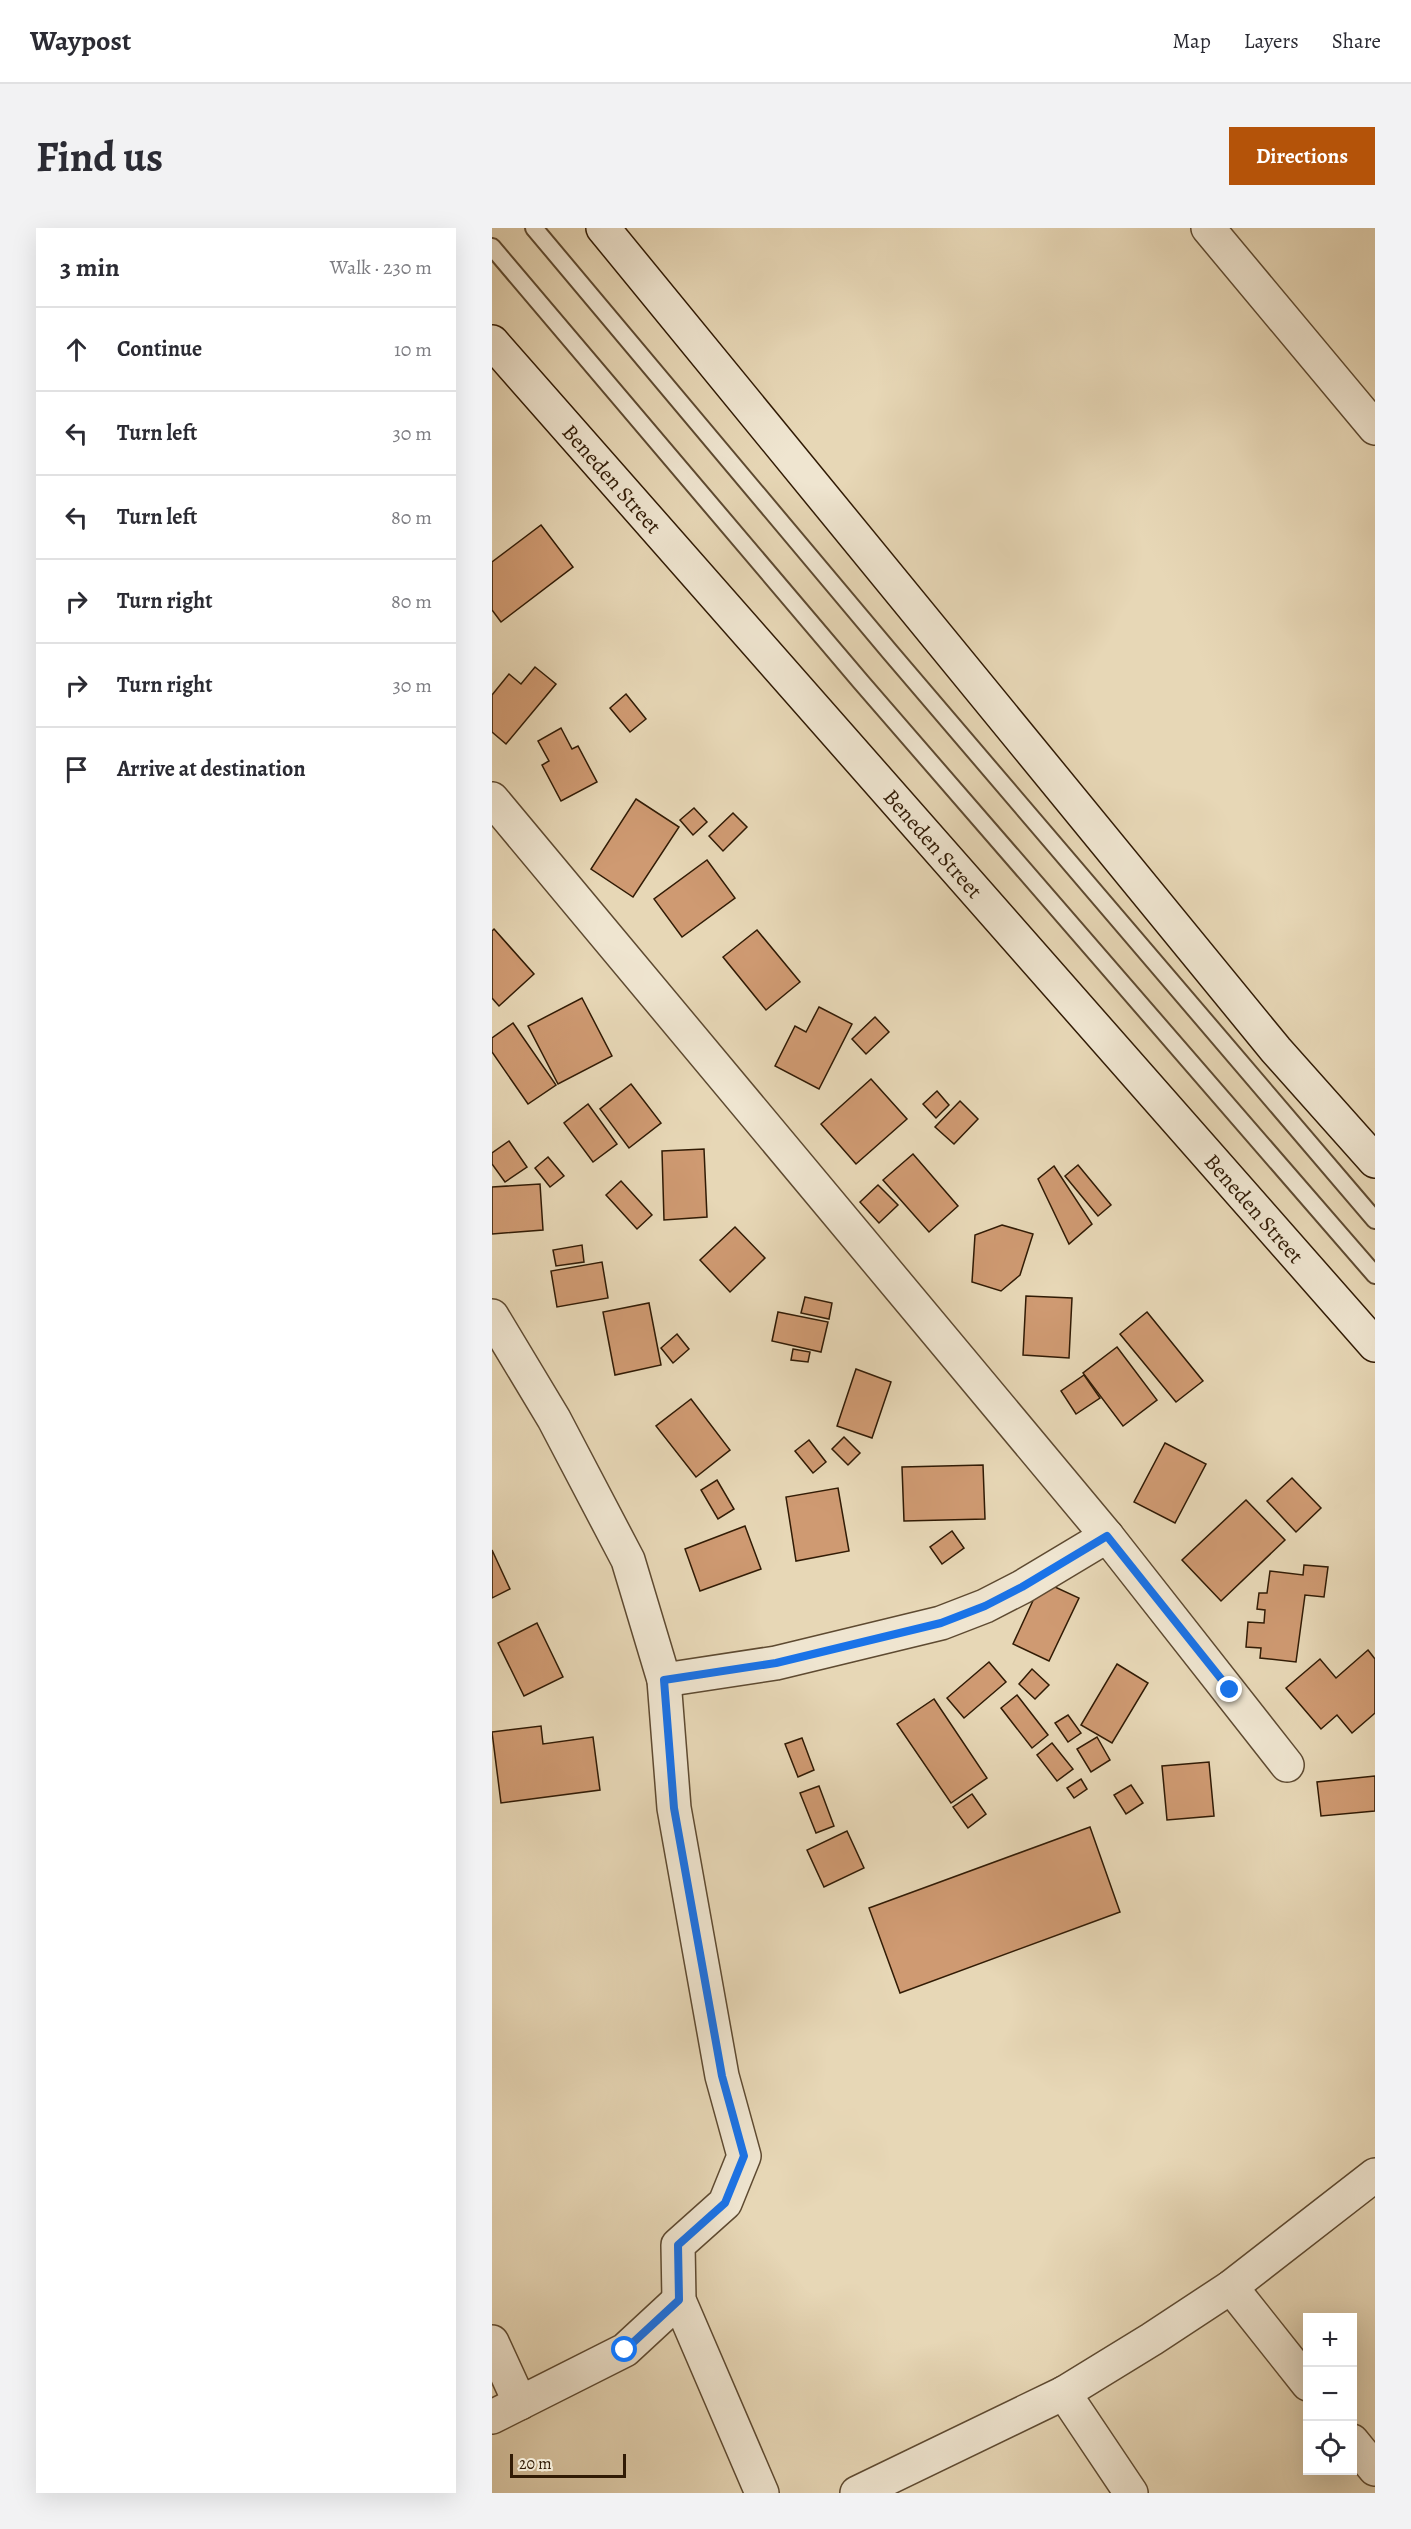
<!DOCTYPE html>
<meta charset="utf-8">
<style>
:root{--surface:#fff;--page:#f2f2f3;--text:#2b2b33;--muted:#7c7c81;--line:#e1e1e2;--accent:#b45309}
body{margin:0;font-family:Alegreya,serif;background:var(--page);color:var(--text)}
.controls{position:absolute;right:18px;bottom:18px;display:grid;overflow:hidden;border-radius:0px;box-shadow:0 6px 24px #0002}
.controls button{width:54px;height:54px;display:grid;place-items:center;padding:0;border:0;border-bottom:2px solid var(--line);background:var(--surface);color:var(--text);font:30px sans-serif}
.scale{position:absolute;left:18px;bottom:15px;width:116px;box-sizing:border-box;padding-left:6px;border:3px solid #311b05;border-top:0;font-size:16px;line-height:21px;white-space:nowrap;color:#311b05;-webkit-text-stroke:4px #efe5d0;paint-order:stroke}
.stop{position:absolute;width:18px;height:18px;margin:-14px;border:4px solid #1a73e8;border-radius:50%;background:#fff}
.stop.end{background:#1a73e8;border-color:#fff;box-shadow:0 2px 6px #0008}
.list{margin:0;padding:0;list-style:none}
h2{display:flex;justify-content:space-between;align-items:center;height:78px;margin:0;padding:0 24px;font-size:26px}
h2 small{font-size:20px;font-weight:400;color:var(--muted)}
.list li{display:grid;grid-template-columns:39px 1fr auto;gap:18px;align-items:center;box-sizing:border-box;height:84px;padding:0 24px;border-top:2px solid var(--line)}
.list b{display:block;font-size:22px;white-space:nowrap}
.list em{font-size:20px;font-style:normal;color:var(--muted)}
.icon{flex:none;width:33px;height:33px;fill:none;stroke:currentColor;stroke-width:2;stroke-linecap:round;stroke-linejoin:round}
.map{position:relative;flex:none;width:883px;height:2265px;overflow:hidden;border-radius:0px}
header{display:flex;align-items:center;gap:36px;box-sizing:border-box;height:84px;padding:0 30px;background:var(--surface);border-bottom:2px solid var(--line)}
header strong{font-size:28px}
nav{display:flex;gap:33px;margin-inline-start:auto;font-size:21px}
.intro{display:flex;align-items:center;justify-content:space-between;box-sizing:border-box;height:144px;padding:0 36px}
h1{margin:0;font-size:42px}
.button{padding:15px 27px;border-radius:0px;background:var(--accent);color:#fff;font-size:21px;font-weight:700}
main{display:flex;gap:36px;padding:0 36px}
aside{flex:1;background:var(--surface);border-radius:0px;box-shadow:0 6px 24px #0002}
.map>svg:first-child{display:block}
.building{fill:#cf9a72;stroke:#311b05;stroke-width:1.5}
.lines{fill:none;stroke-linecap:round;stroke-linejoin:round}
.lane-casing{stroke:#5e4a31;stroke-width:20}
.street-casing{stroke:#5e4a31;stroke-width:36}
.secondary-casing{stroke:#311b05;stroke-width:36}
.lane{stroke:#efe5d0;stroke-width:16}
.street{stroke:#efe5d0;stroke-width:33}
.secondary{stroke:#efe5d0;stroke-width:33}
.route{stroke:#1a73e8;stroke-width:8}
.labels{text-anchor:middle;stroke-width:5;stroke-linejoin:round;paint-order:stroke}
.street-label{font-size:22px;fill:#311b05;stroke:#efe5d0}
</style>
<header>
<strong>Waypost</strong>
<nav><a>Map</a><a>Layers</a><a>Share</a></nav>
</header>
<div class="intro"><h1>Find us</h1><a class="button">Directions</a></div>
<main>
<aside>
<h2>3 min<small>Walk · 230 m</small></h2>
<ul class="list">
<li><svg class="icon" aria-label="ahead" viewBox="0 0 24 24"><path d="M12 20V5M6 11l6-6 6 6"/></svg><div><b>Continue</b></div><em>10 m</em></li>
<li><svg class="icon" aria-label="left" viewBox="0 0 24 24"><path d="M17 20v-9H6M10 6l-5 5 5 5"/></svg><div><b>Turn left</b></div><em>30 m</em></li>
<li><svg class="icon" aria-label="left" viewBox="0 0 24 24"><path d="M17 20v-9H6M10 6l-5 5 5 5"/></svg><div><b>Turn left</b></div><em>80 m</em></li>
<li><svg class="icon" aria-label="right" viewBox="0 0 24 24"><path d="M7 20v-9h11M14 6l5 5-5 5"/></svg><div><b>Turn right</b></div><em>80 m</em></li>
<li><svg class="icon" aria-label="right" viewBox="0 0 24 24"><path d="M7 20v-9h11M14 6l5 5-5 5"/></svg><div><b>Turn right</b></div><em>30 m</em></li>
<li><svg class="icon" aria-label="arrive" viewBox="0 0 24 24"><path d="M6 21V4h12l-3 4 3 4H6"/></svg><div><b>Arrive at destination</b></div></li>
</ul>
</aside>
<div class="map">
<svg width="883" height="2265" viewBox="0 0 883 2265">
<rect width="100%" height="100%" fill="#e7d7b6"/>
<filter id="stains"><feTurbulence type="fractalNoise" baseFrequency=".00333" numOctaves="4"/><feColorMatrix values="0 0 0 0 .2 0 0 0 0 .09 0 0 0 0 .02 0 0 0 .5 -.17"/></filter>
<radialGradient id="worn" r=".72"><stop offset=".6" stop-color="#630" stop-opacity="0"/><stop offset="1" stop-color="#630" stop-opacity=".3"/></radialGradient>
<!-- building -->
<g class="building">
<polygon points="49,297 81,339 9,394 0,382 0,334"/>
<polygon points="43,439 64,456 14,516 0,504 0,467 17,446 29,456"/>
<polygon points="134,466 154,491 138,504 118,480"/>
<polygon points="69,500 80,521 86,518 105,554 69,573 50,537 57,533 46,513"/>
<polygon points="144,571 187,599 141,669 99,641"/>
<polygon points="202,580 215,594 201,607 188,592"/>
<polygon points="241,585 255,599 231,623 217,608"/>
<polygon points="215,632 243,670 190,709 162,671"/>
<polygon points="2,701 42,746 7,778 0,770 0,703"/>
<polygon points="265,702 308,754 274,782 231,729"/>
<polygon points="90,770 120,828 66,856 36,798"/>
<polygon points="327,779 360,796 327,861 283,838 303,798 314,804"/>
<polygon points="383,789 397,804 374,826 360,811"/>
<polygon points="21,795 64,857 36,876 0,824 0,810"/>
<polygon points="379,851 415,891 364,936 329,896"/>
<polygon points="139,856 169,895 137,920 108,881"/>
<polygon points="445,863 457,877 444,890 431,876"/>
<polygon points="468,873 486,891 462,916 443,899"/>
<polygon points="96,876 125,916 101,934 72,895"/>
<polygon points="17,913 35,939 13,954 0,936 0,925"/>
<polygon points="212,921 215,989 172,992 170,923"/>
<polygon points="421,926 466,978 437,1004 391,952"/>
<polygon points="56,929 72,948 58,959 43,940"/>
<polygon points="586,937 619,977 606,988 573,948"/>
<polygon points="562,938 600,996 577,1016 546,951"/>
<polygon points="129,953 160,987 145,1001 114,967"/>
<polygon points="48,956 51,1002 0,1006 0,959"/>
<polygon points="386,957 406,977 387,995 368,974"/>
<polygon points="510,997 541,1006 528,1047 509,1063 480,1054 483,1007"/>
<polygon points="243,999 273,1030 238,1064 208,1032"/>
<polygon points="90,1017 92,1034 64,1038 61,1022"/>
<polygon points="110,1034 116,1070 65,1079 59,1043"/>
<polygon points="534,1068 580,1070 577,1130 531,1127"/>
<polygon points="313,1069 340,1075 337,1091 309,1085"/>
<polygon points="157,1075 169,1137 123,1147 111,1084"/>
<polygon points="286,1084 336,1094 329,1124 280,1113"/>
<polygon points="655,1084 711,1153 684,1174 628,1106"/>
<polygon points="185,1106 197,1121 181,1135 169,1120"/>
<polygon points="625,1119 665,1172 631,1198 591,1145"/>
<polygon points="301,1121 318,1124 316,1134 299,1132"/>
<polygon points="364,1141 399,1154 380,1210 345,1198"/>
<polygon points="592,1147 608,1170 584,1186 569,1163"/>
<polygon points="199,1171 238,1222 204,1249 164,1198"/>
<polygon points="352,1209 368,1225 356,1237 340,1221"/>
<polygon points="317,1212 334,1234 321,1245 303,1223"/>
<polygon points="673,1215 714,1236 683,1295 642,1274"/>
<polygon points="491,1237 493,1291 412,1293 410,1239"/>
<polygon points="800,1250 829,1280 804,1304 775,1273"/>
<polygon points="225,1252 242,1281 226,1291 209,1262"/>
<polygon points="346,1260 357,1323 304,1333 294,1269"/>
<polygon points="754,1272 793,1312 729,1373 690,1332"/>
<polygon points="253,1298 269,1341 208,1363 193,1321"/>
<polygon points="460,1303 472,1320 450,1336 438,1319"/>
<polygon points="0,1322 18,1361 0,1370"/>
<polygon points="812,1337 836,1339 832,1369 813,1367 804,1434 768,1430 769,1420 754,1419 756,1394 772,1395 773,1382 765,1381 767,1365 775,1365 778,1343 811,1347"/>
<polygon points="550,1353 587,1370 557,1433 521,1416"/>
<polygon points="45,1395 71,1449 32,1468 6,1415"/>
<polygon points="876,1422 883,1431 883,1485 860,1505 845,1487 829,1501 794,1460 828,1431 844,1450"/>
<polygon points="497,1434 514,1454 472,1490 455,1470"/>
<polygon points="625,1436 656,1455 620,1515 589,1497"/>
<polygon points="540,1441 557,1457 543,1471 527,1456"/>
<polygon points="525,1467 556,1507 540,1520 509,1480"/>
<polygon points="442,1471 495,1550 459,1575 405,1496"/>
<polygon points="576,1487 589,1505 576,1514 563,1495"/>
<polygon points="49,1498 51,1516 101,1509 108,1562 9,1575 0,1504"/>
<polygon points="605,1509 618,1532 599,1544 585,1521"/>
<polygon points="310,1510 322,1542 306,1549 293,1516"/>
<polygon points="560,1515 581,1541 565,1553 545,1527"/>
<polygon points="717,1534 722,1588 675,1592 670,1538"/>
<polygon points="883,1548 883,1583 829,1588 825,1554"/>
<polygon points="589,1551 595,1561 582,1570 575,1560"/>
<polygon points="639,1557 651,1575 634,1586 622,1567"/>
<polygon points="327,1558 342,1598 324,1605 308,1565"/>
<polygon points="480,1566 494,1586 476,1600 461,1579"/>
<polygon points="598,1599 628,1684 408,1765 377,1680"/>
<polygon points="355,1603 372,1640 332,1659 315,1622"/>
</g>
<g class="lines">
<defs>
<g id="lane">
<polyline points="42,0 398,424 883,992"/>
<polyline points="0,19 369,454 883,1047"/>
</g>
<g id="street">
<polyline points="716,0 883,200"/>
<polyline points="0,571 615,1308 795,1537"/>
<polyline points="0,1088 62,1191 136,1332 172,1452 182,1580 230,1848 252,1928 233,1975 186,2017 187,2072 270,2265"/>
<polyline points="172,1452 284,1435 449,1395 493,1378 530,1359 615,1308"/>
<polyline points="739,2059 816,2156"/>
<polyline points="0,2114 28,2175"/>
<polyline points="572,2165 639,2265"/>
<polyline points="0,2189 133,2122 187,2072"/>
<polyline points="860,2213 883,2241"/>
<polyline points="365,2265 572,2165 660,2111 739,2059 883,1947"/>
</g>
<g id="secondary">
<polyline points="111,0 784,822 883,933"/>
<path id="s1" d="M0 114 883 1117"/>
</g>
</defs>
<!-- lane casing -->
<use href="#lane" class="lane-casing"/>
<!-- street casing -->
<use href="#street" class="street-casing"/>
<!-- secondary casing -->
<use href="#secondary" class="secondary-casing"/>
<!-- lane -->
<use href="#lane" class="lane"/>
<!-- street -->
<use href="#street" class="street"/>
<!-- secondary -->
<use href="#secondary" class="secondary"/>
</g>
<g class="lines">
<!-- route -->
<polyline class="route" points="133,2122 187,2072 186,2017 233,1975 252,1928 230,1848 182,1580 172,1452 284,1435 449,1395 493,1378 530,1359 615,1308 738,1462"/>
</g>
<g class="labels">
<!-- street labels -->
<g class="street-label">
<text dy="8" stroke="none"><textPath href="#s1" startOffset="182">Beneden Street</textPath></text>
<text dy="8" stroke="none"><textPath href="#s1" startOffset="668">Beneden Street</textPath></text>
<text dy="8" stroke="none"><textPath href="#s1" startOffset="1154">Beneden Street</textPath></text>
</g>
</g>
<rect width="100%" height="100%" filter="url(#stains)"/>
<rect width="100%" height="100%" fill="url(#worn)"/>
</svg>
<div class="controls">
<button>+</button>
<button>−</button>
<button><svg class="icon" aria-label="locate" viewBox="0 0 24 24"><circle cx="12" cy="12" r="6"/><path d="M12 2v4M12 18v4M2 12h4M18 12h4"/></svg></button>
</div>
<div class="scale">20 m</div>
<div class="stop" style="left:133px;top:2122px"></div>
<div class="stop end" style="left:738px;top:1462px"></div>
</div>
</main>
